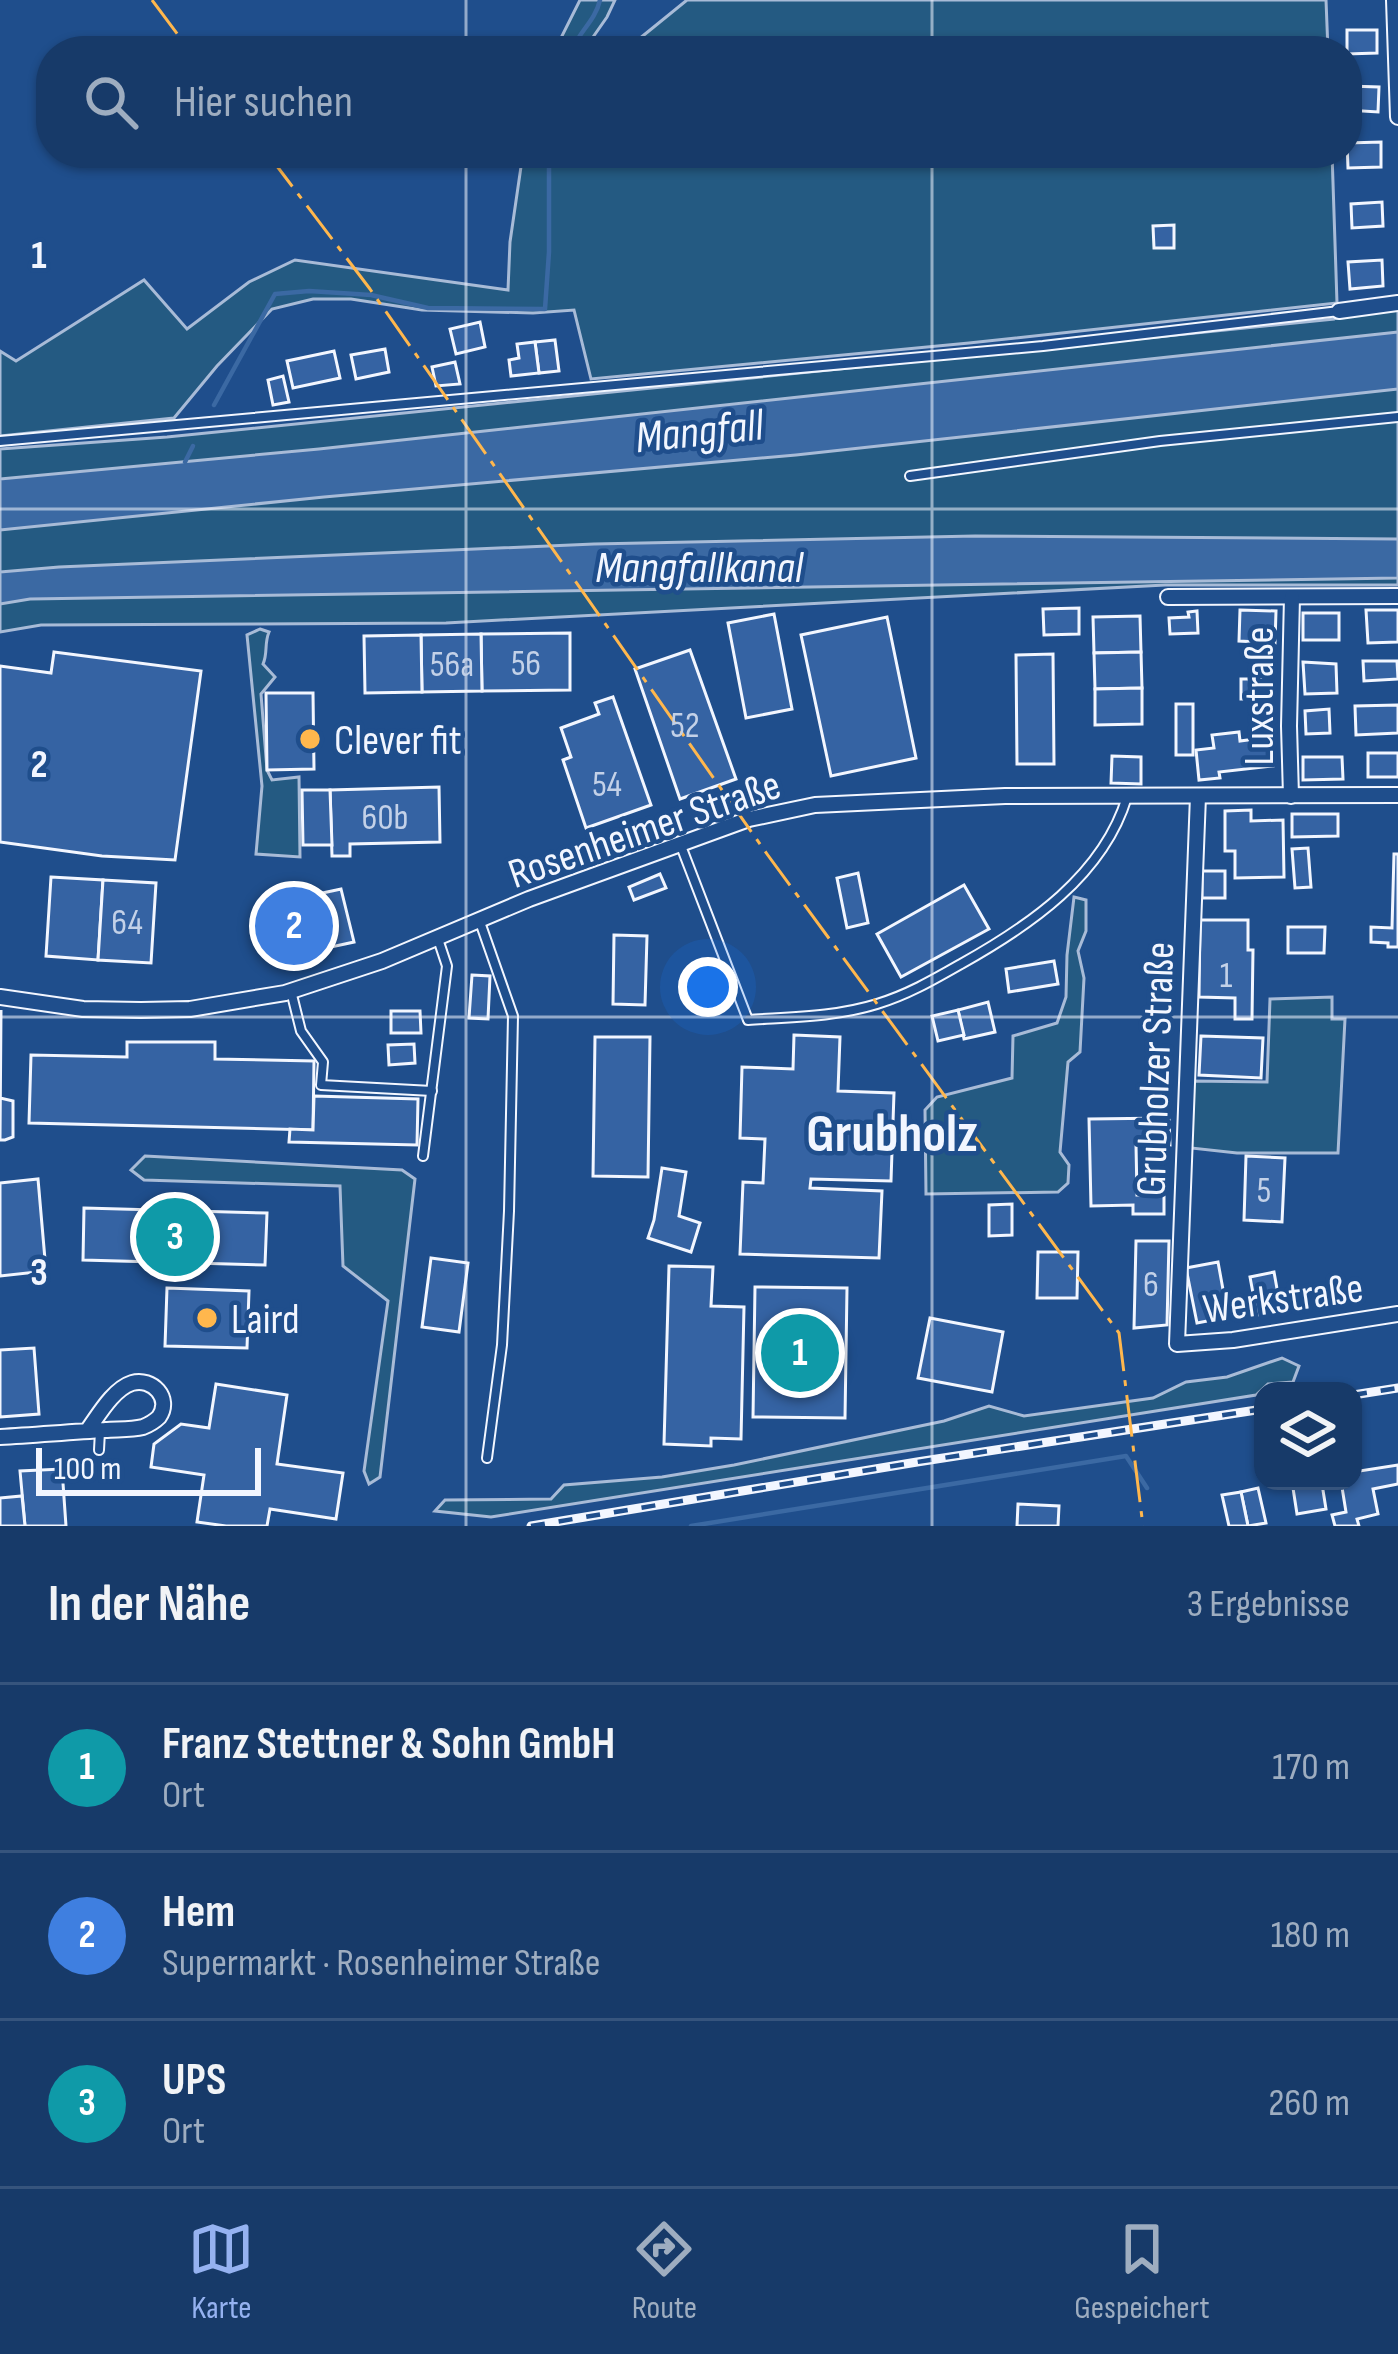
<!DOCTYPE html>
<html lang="de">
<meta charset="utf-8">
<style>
:root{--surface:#173a69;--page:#244571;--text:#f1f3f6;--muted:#9eadc0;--line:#36547d;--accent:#95b2f1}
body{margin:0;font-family:"Sofia Sans Condensed",sans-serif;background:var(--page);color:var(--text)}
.controls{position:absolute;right:36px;bottom:36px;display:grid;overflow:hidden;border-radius:24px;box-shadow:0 3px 9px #0004}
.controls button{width:108px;height:108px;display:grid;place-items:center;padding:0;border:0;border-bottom:3px solid var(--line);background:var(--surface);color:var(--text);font:60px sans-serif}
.scale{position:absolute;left:36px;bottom:30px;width:225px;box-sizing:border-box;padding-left:12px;border:6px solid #f2f6ff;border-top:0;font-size:33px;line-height:42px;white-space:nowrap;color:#f2f6ff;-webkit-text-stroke:9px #1f4e8c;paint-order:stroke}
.you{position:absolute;left:708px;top:987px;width:42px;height:42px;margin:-30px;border:9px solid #fff;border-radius:50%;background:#1a73e8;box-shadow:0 0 0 18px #1a73e833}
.badge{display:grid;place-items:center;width:78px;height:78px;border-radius:50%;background:var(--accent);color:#fff;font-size:39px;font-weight:700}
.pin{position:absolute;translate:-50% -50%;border:6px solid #fff;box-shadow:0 3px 12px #0006}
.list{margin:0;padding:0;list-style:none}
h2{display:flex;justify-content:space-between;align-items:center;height:156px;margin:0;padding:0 48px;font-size:51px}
h2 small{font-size:39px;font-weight:400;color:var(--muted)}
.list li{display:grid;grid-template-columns:78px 1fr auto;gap:36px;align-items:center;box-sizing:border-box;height:168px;padding:0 48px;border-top:3px solid var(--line)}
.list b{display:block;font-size:45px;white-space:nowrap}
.list p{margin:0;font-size:39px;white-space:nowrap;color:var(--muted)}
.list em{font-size:39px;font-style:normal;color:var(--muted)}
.icon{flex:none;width:66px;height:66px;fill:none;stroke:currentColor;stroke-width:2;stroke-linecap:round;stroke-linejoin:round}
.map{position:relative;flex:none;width:1398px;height:1526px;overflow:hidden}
.search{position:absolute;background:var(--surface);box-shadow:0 3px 9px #0004;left:36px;right:36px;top:36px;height:132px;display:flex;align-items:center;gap:30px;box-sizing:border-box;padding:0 42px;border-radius:48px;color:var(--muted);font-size:45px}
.sheet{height:660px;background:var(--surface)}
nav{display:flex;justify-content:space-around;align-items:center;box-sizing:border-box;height:168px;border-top:3px solid var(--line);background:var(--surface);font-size:33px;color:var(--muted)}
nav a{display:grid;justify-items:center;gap:6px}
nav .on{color:var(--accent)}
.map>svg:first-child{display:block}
.green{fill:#245a82;stroke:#a8bbd7;stroke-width:3}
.water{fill:#3b69a3;stroke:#a8bbd7;stroke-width:3}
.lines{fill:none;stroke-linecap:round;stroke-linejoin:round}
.stream{stroke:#3b69a3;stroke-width:4.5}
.building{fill:#3563a3;stroke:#f2f6ff;stroke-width:3}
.lane-casing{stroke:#f2f6ff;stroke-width:12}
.street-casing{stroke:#f2f6ff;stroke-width:18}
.lane{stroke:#1f4e8c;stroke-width:8}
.street{stroke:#1f4e8c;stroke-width:14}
.rail-casing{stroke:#f2f6ff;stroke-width:9}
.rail{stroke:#1f4e8c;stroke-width:4.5;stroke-dasharray:14;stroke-linecap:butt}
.power{stroke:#ffb74d;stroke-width:3;stroke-dasharray:42 9 6 9;stroke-linecap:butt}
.grid{fill:none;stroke:#f2f6ff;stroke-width:3;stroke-opacity:0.55}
.poi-dot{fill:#ffb74d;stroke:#1f4e8c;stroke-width:4.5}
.labels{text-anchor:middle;stroke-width:9;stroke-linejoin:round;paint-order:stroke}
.number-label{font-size:36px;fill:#c3d1e8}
.street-label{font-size:42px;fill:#f2f6ff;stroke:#1f4e8c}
.poi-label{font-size:42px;fill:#f2f6ff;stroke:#1f4e8c;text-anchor:start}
.water-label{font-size:45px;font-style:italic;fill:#f2f6ff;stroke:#1f4e8c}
.district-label{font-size:54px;font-weight:bold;fill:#f2f6ff;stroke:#1f4e8c}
.grid-label{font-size:39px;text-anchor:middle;font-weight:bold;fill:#f2f6ff;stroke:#1f4e8c;stroke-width:9;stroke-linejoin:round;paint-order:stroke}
</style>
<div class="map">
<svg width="1398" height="1526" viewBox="0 0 1398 1526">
<rect width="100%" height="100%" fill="#1f4e8c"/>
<!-- green -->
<g class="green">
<polygon points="580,0 615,0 607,17 584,50 639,39 687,0 1326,0 1328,51 549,51 561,38"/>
<polygon points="523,153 1332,153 1337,303 969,343 591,379 574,310 533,313 422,310 351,299 313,299 272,309 217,366 174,418 0,436 0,351 16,361 144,280 187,329 249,282 295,260 508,290 510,242"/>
<polygon points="1398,310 1398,585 1165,585 446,623 41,625 0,632 0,449 167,437 1334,319 1343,312"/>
<path d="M260 629 269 632C264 644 268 653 263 664L275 677 261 694 267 770 272 780 299 777 300 857 256 854 262 786 247 635Z"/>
<polygon points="1074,897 1086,900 1086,931 1078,951 1084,978 1080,1052 1068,1062 1060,1152 1069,1165 1068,1183 1058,1192 926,1194 925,1110 937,1097 1012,1078 1013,1036 1057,1023 1066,997 1067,955"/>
<polygon points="1332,997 1332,1019 1345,1019 1338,1153 1237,1153 1191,1148 1193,1081 1267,1082 1270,999"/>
<polygon points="145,1156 402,1170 415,1179 380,1477 369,1484 364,1471 388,1301 343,1266 340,1186 144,1180 131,1170"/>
<polygon points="1282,1358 1299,1366 1293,1382 1268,1384 1256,1395 491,1517 435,1511 445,1500 551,1499 564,1485 662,1477 734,1465 944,1421 989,1406 1024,1416 1153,1398 1186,1382 1227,1377"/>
</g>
<!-- water -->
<g class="water">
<polygon points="1398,332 1398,389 796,455 324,497 0,530 0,479 319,449"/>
<polygon points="975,536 1398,539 1398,578 30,599 0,604 0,572 59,567 594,544"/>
</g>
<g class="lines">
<!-- stream -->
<g class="stream">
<path d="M572 51C578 32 595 22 600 0"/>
<polyline points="214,405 275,294 309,291 371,295 428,308 545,309 549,252 549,153"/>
<polyline points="185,462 193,446"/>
<polyline points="691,1526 1126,1456 1147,1488"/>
</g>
</g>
<!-- building -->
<g class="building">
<polygon points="1347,30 1377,30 1377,53 1347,54"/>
<polygon points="1348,86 1379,87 1378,112 1347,110"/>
<polygon points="1381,142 1381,167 1348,168 1347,143"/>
<polygon points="1382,202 1383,226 1352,228 1351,204"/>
<polygon points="1174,225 1174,248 1154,248 1153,226"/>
<polygon points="1382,260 1383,286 1350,289 1348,262"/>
<polygon points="480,322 485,347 456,354 450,329"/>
<polygon points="555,340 559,371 539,373 535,342"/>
<polygon points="535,342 539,373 511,376 509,360 519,358 517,344"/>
<polygon points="385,349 389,372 356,379 351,355"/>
<polygon points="334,351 340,378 293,388 287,361"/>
<polygon points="455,362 460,384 436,386 432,367"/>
<polygon points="283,376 289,402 273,405 268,380"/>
<polygon points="1079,608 1079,634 1044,635 1043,609"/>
<polygon points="1240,610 1276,611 1275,643 1239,641"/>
<polygon points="1366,610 1398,610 1398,642 1368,643"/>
<polygon points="1197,611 1198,633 1170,634 1169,618 1189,617 1188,612"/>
<rect x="1303" y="613" width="36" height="27"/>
<polygon points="774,614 792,709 746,718 728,623"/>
<polygon points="1140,616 1141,652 1094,653 1093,617"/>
<polygon points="887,617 916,758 831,776 801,635"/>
<polygon points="570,633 570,690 482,691 481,634"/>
<polygon points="481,634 482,691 422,692 421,635"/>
<polygon points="421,635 422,692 365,693 364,636"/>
<polygon points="690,650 736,779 680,799 635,669"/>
<polygon points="54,652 201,671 175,860 102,856 0,842 0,666 51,673"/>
<polygon points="1141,652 1142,688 1095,689 1094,653"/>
<polygon points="1053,654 1054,764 1017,764 1016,655"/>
<polygon points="1363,661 1397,661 1398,679 1364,681"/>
<polygon points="1303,662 1336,664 1337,693 1305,694"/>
<polygon points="1241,679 1269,679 1268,699 1241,699"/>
<polygon points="1142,688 1142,724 1095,725 1095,689"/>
<polygon points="266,693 313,693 314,769 267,770"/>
<polygon points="613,697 651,805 586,828 563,760 571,757 561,728 599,714 595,703"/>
<rect x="1176" y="704" width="17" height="51"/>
<polygon points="1398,705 1398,733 1356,735 1355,706"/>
<polygon points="1329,709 1330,733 1306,734 1305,711"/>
<polygon points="1239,732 1240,741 1270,737 1273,766 1219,772 1220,778 1199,780 1196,750 1214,748 1212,735"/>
<rect x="1368" y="753" width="30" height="24"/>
<polygon points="1112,756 1141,757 1141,784 1111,783"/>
<polygon points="1303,757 1342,757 1343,779 1303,780"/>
<polygon points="439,787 440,842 350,844 350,856 332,856 330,790"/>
<polygon points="302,790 330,790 332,845 303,845"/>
<polygon points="1251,810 1251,821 1283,820 1284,877 1235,878 1235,851 1225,851 1225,811"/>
<polygon points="1292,814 1338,814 1338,836 1292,837"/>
<polygon points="1308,848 1311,887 1295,888 1292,849"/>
<polygon points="1394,854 1398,854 1398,947 1388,947 1388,943 1371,942 1371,927 1392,928"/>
<rect x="1202" y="871" width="23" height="27"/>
<polygon points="858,873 868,923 847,928 837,878"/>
<polygon points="660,874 666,888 634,900 629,887"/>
<polygon points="51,877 103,880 98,960 46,956"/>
<polygon points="103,880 156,883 151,963 98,960"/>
<polygon points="964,885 989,929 901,977 877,934"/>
<polygon points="341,889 354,942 331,947 328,934 313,938 307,912 322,908 318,894"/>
<polygon points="304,902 313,938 282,945 275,914 281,913 280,908"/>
<polygon points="1200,920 1248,920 1248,950 1253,950 1252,1019 1235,1019 1235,998 1199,997"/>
<polygon points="1288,927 1325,927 1324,953 1288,953"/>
<polygon points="614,935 647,936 645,1005 613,1004"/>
<polygon points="1054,961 1058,984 1009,992 1006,969"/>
<polygon points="472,975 490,976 488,1019 469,1018"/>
<polygon points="988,1002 995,1032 964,1039 958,1010"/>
<polygon points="1,1010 0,1098 13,1101 13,1137 5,1140 0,1140"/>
<polygon points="958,1010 964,1035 938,1041 932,1016"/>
<polygon points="391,1011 420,1011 421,1033 391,1033"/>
<polygon points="794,1035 840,1037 838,1091 894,1093 891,1181 811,1179 810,1188 882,1191 879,1258 740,1254 743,1182 763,1183 765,1139 740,1138 742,1067 793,1069"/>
<polygon points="1201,1036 1263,1038 1261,1078 1199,1075"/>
<polygon points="595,1037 650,1037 648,1177 593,1176"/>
<polygon points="127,1042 215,1042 215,1059 314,1061 313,1130 29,1123 31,1055 127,1057"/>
<polygon points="414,1044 415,1063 389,1065 388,1045"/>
<polygon points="314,1096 418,1099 417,1145 289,1142 290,1129 313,1130"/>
<polygon points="1169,1118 1170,1145 1136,1145 1137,1195 1164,1195 1164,1214 1133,1214 1133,1205 1091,1206 1089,1119"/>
<polygon points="1246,1156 1285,1158 1282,1222 1244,1220"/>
<polygon points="662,1168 686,1172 679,1216 700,1223 691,1252 648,1238 654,1220"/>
<polygon points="38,1179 46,1271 0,1276 0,1183"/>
<polygon points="1012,1204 1012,1235 989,1236 989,1205"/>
<polygon points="84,1208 267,1213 265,1265 83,1260"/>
<polygon points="1136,1241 1169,1241 1167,1325 1134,1328"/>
<polygon points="1038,1252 1078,1252 1077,1298 1037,1298"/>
<polygon points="431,1258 468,1263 459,1332 422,1327"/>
<polygon points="1218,1262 1228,1317 1197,1323 1186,1268"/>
<polygon points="669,1266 713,1267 711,1306 744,1307 741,1439 711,1438 711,1446 664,1444"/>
<polygon points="1274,1272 1281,1311 1257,1315 1250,1277"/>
<polygon points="755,1287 847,1288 845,1418 753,1417"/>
<polygon points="167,1288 249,1291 247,1348 165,1346"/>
<polygon points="930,1318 1003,1332 992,1392 918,1378"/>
<polygon points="34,1348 39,1414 0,1417 0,1350"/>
<polygon points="216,1384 287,1395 277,1464 343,1473 336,1519 270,1509 267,1526 226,1526 197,1522 204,1475 151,1467 154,1444 181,1424 209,1428"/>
<polygon points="1398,1465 1398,1484 1373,1489 1378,1514 1357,1519 1359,1526 1335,1526 1332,1515 1346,1512 1341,1481 1353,1481 1353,1472"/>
<polygon points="62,1469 66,1526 25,1526 20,1471"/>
<polygon points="1322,1484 1326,1509 1297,1514 1293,1488"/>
<polygon points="1258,1488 1266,1523 1248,1526 1241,1492"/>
<polygon points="1241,1492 1248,1526 1229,1526 1222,1495"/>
<polygon points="22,1496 25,1526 0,1526 0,1498"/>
<polygon points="1018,1504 1059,1506 1058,1526 1017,1526"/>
</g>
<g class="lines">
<defs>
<g id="lane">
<polyline points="0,441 1043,346 1339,311"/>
<polyline points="910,476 1160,441 1398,417"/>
<path d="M681 846 748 1020C791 1017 835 1017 877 1004 907 995 933 980 961 964 1029 926 1103 876 1127 797"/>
<polyline points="480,922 513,1016 509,1211 502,1345 487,1458"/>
<polyline points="291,991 301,1031 323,1062 321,1085 432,1091"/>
<polyline points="423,1156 447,966 438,939"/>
<polyline points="99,1450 100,1431"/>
</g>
<g id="street">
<polyline points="1394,0 1398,117"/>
<polyline points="1339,311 1398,303"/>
<polyline points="1168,597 1398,596"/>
<polyline points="1198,796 1177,1344 1233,1340 1398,1314"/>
<polyline points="1291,796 1289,726 1292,597"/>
<polyline points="0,997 83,1009 141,1010 190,1009 285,993 382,961 529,899 749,819 815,805 1005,796 1398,795"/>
<path d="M0 1437C35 1435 70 1432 105 1430 117 1429 131 1430 143 1427 148 1425 155 1421 159 1417 172 1398 152 1377 132 1383 113 1389 98 1416 87 1431"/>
</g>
</defs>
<!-- lane casing -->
<use href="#lane" class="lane-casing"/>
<!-- street casing -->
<use href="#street" class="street-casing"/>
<!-- lane -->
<use href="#lane" class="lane"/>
<!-- street -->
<use href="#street" class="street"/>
<defs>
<g id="rail">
<polyline points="1353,1395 1398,1388"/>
<polyline points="531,1526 917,1462 1263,1409"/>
</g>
</defs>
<!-- rail casing -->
<use href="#rail" class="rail-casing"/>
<!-- rail -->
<use href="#rail" class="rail"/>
<!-- power -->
<g class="power">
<polyline points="152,0 190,51"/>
<polyline points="267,153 370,289 767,854 1119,1333 1143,1526"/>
</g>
</g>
<!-- grid -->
<path class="grid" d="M466 0V51M932 0V51M466 153V1526M932 153V1526M0 509H1398M0 1017H1398"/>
<!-- markers -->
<g class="poi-dot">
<circle cx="310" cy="739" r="12"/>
<circle cx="207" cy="1318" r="12"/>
</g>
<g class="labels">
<!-- number labels -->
<g class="number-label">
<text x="526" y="675">56</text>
<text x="452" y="676">56a</text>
<text x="685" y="737">52</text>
<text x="607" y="796">54</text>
<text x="385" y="829">60b</text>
<text x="127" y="934">64</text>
<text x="1226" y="987">1</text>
<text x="1264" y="1202">5</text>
<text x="1151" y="1296">6</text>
</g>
<!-- street labels -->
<g class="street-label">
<text transform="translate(1258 696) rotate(-90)" y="15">Luxstraße</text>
<text transform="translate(644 828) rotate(-19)" y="15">Rosenheimer Straße</text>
<text transform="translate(1154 1069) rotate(-88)" y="15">Grubholzer Straße</text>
<text transform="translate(1283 1297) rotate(-8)" y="15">Werkstraße</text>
</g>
<!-- poi labels -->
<g class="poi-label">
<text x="334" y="754">Clever fit</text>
<text x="231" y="1333">Laird</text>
</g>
<!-- water labels -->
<g class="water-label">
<text transform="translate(699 430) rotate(-6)" y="16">Mangfall</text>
<text x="699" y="582">Mangfallkanal</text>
</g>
<!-- district labels -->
<g class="district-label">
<text x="892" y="1151">Grubholz</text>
</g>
</g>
<g class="grid-label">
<text x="39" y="268">1</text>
<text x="39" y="777">2</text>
<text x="39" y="1285">3</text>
</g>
</svg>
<div class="controls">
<button><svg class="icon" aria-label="layers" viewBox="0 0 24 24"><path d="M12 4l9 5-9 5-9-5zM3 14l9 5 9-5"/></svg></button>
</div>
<div class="scale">100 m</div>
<div class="you"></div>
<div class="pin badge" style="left:800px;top:1353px;background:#0f9aa8">1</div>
<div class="pin badge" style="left:294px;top:926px;background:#3f7fe0">2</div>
<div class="pin badge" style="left:175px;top:1237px;background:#0f9aa8">3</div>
<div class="search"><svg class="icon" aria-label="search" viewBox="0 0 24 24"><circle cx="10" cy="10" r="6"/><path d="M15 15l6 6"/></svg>Hier suchen</div>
</div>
<section class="sheet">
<h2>In der Nähe<small>3 Ergebnisse</small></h2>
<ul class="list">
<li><span class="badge" style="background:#0f9aa8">1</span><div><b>Franz Stettner &amp; Sohn GmbH</b><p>Ort</p></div><em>170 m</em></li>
<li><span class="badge" style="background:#3f7fe0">2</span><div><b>Hem</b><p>Supermarkt · Rosenheimer Straße</p></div><em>180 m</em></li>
<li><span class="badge" style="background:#0f9aa8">3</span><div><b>UPS</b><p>Ort</p></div><em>260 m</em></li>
</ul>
</section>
<nav>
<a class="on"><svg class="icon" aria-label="map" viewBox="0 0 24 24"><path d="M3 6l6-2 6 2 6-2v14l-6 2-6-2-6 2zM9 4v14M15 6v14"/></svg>Karte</a>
<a><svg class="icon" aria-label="directions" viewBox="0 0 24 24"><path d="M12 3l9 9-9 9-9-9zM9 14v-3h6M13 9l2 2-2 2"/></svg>Route</a>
<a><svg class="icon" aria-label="saved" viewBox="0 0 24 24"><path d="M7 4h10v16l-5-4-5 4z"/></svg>Gespeichert</a>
</nav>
